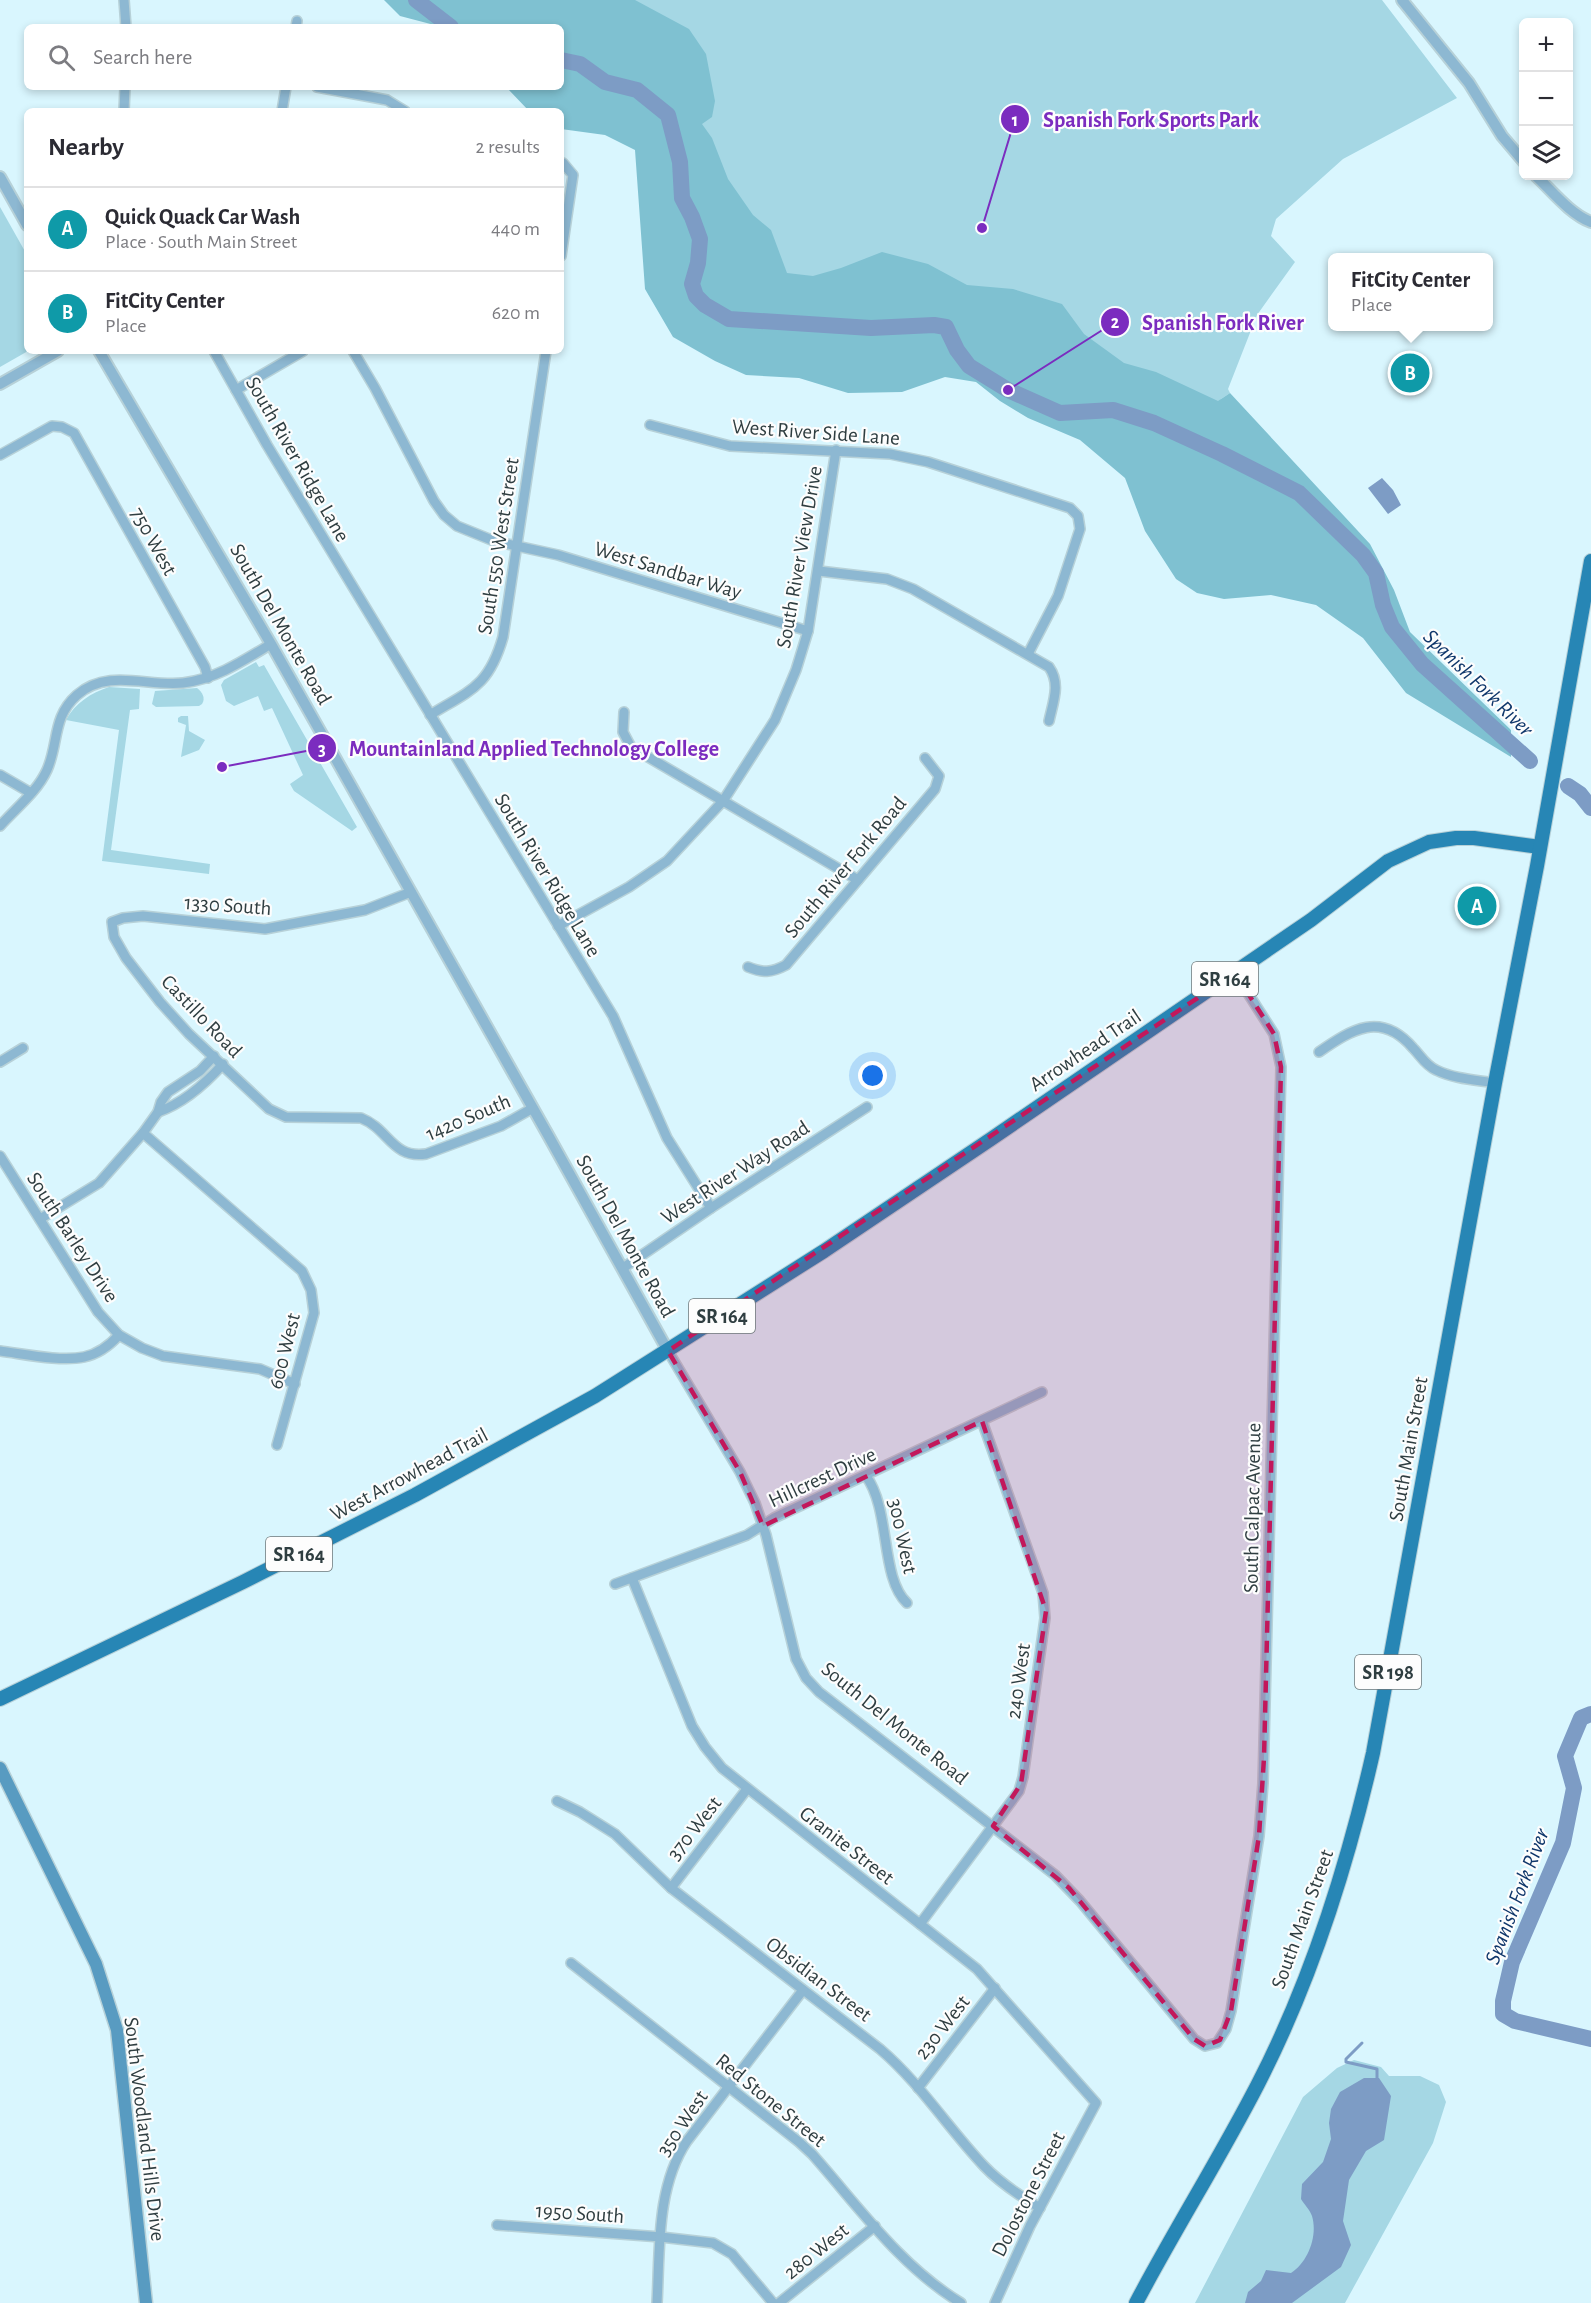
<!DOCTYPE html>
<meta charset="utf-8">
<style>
:root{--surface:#fff;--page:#f2f2f3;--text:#2b2b33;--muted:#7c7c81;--line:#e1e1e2;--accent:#5b5a27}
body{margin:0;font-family:"Alegreya Sans",sans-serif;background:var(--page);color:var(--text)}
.controls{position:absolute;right:18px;top:18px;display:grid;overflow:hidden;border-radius:9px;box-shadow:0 3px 9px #0003}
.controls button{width:54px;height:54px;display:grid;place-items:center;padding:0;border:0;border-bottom:2px solid var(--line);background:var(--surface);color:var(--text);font:30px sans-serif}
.you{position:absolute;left:873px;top:1076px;width:21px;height:21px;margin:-15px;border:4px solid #fff;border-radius:50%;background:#1a73e8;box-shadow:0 0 0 9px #1a73e833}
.badge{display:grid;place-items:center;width:39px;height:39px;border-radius:50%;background:var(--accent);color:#fff;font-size:20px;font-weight:700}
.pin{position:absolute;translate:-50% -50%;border:3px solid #fff;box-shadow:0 2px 6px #0006}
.popup{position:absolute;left:1328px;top:253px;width:165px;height:78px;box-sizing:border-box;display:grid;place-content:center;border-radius:9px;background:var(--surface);filter:drop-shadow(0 2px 4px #0005);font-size:20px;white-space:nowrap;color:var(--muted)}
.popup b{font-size:22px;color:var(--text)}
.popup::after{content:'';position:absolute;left:50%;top:100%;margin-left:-12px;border:12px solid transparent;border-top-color:var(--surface)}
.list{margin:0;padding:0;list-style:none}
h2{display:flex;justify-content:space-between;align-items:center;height:78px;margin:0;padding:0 24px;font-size:26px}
h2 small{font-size:20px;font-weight:400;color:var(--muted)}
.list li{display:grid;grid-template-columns:39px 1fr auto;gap:18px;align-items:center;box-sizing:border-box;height:84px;padding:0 24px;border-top:2px solid var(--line)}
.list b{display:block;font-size:22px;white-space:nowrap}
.list p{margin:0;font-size:20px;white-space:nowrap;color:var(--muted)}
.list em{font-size:20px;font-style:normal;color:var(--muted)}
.icon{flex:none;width:33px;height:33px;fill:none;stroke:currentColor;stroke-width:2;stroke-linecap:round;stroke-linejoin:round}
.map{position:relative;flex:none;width:1591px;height:2303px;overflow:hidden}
.search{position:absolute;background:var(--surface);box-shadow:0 3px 9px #0003;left:24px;top:24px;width:540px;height:66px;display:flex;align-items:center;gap:15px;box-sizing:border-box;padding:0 21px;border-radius:9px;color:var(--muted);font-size:22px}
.panel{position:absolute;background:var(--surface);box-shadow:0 3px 9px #0003;left:24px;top:108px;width:540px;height:246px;border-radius:9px}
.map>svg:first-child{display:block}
.green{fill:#a5d7e4}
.forest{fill:#7fc1d1}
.water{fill:#7d9cc5}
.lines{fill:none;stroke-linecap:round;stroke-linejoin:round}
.stream{stroke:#7d9cc5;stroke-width:3}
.river{stroke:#7d9cc5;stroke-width:16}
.minor-casing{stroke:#b7d1d8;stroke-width:12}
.tertiary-casing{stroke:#b7d1d8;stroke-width:14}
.secondary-casing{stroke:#b7d1d8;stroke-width:15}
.primary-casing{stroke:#b7d1d8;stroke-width:16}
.minor{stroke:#8db8d2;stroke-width:9}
.tertiary{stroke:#8db8d2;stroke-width:10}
.secondary{stroke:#589bc1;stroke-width:12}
.primary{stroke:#2786b5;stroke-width:14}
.marked{fill:#c2185b;fill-opacity:0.2;stroke:#c2185b;stroke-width:4.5;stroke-dasharray:12 8;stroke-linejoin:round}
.labels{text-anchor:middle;stroke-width:4.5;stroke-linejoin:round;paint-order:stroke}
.shield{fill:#fdfdfd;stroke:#6d7779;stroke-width:1.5}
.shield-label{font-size:20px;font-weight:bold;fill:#2f3e41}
.street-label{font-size:21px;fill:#2f3e41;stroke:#fdfdfd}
.water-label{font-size:22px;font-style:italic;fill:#0f376b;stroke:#fdfdfd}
.leader{fill:none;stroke:#7b2cbf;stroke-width:2}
.callout-dot{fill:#7b2cbf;stroke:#fdfdfd;stroke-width:2}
.mark-label{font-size:18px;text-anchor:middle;font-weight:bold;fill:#fff}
.callout-label{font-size:22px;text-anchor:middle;font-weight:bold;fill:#7b2cbf;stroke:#fdfdfd;stroke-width:4.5;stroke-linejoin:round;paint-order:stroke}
</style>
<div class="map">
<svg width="1591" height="2303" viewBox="0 0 1591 2303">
<rect width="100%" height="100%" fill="#d9f6fe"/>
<!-- green -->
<g class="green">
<polygon points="436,0 1382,0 1457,98 1343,159 1276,219 1271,236 1295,262 1257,315 1228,389 1230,393 1221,399 1204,441 726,310 674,113 561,27"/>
<polygon points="0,207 27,255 28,351 0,367"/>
<polygon points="256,662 259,667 264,665 357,827 352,831 294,791 290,784 303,775 272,708 264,711 258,696 234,706 226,701 221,685 224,680"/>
<path d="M109 687 140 689 139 709 130 710 111 850 210 864 209 874 102 861 119 730 66 720C75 703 91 693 109 687Z"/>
<path d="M197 688C202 692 206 698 202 704L199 706 156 707 152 704 155 691Z"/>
<polygon points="181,716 188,716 189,731 205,740 199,750 181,757 186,725 178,722 178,718"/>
<polygon points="1354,2060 1381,2067 1389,2076 1420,2076 1439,2085 1446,2102 1433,2143 1345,2303 1195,2303 1303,2097 1337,2068"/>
</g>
<!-- forest -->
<polygon class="forest" points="384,0 635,0 689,29 706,54 715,101 712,117 702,124 712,138 728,179 753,215 771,230 787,273 813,276 841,268 882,252 928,264 967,285 1013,289 1062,304 1084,334 1124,363 1156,372 1218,401 1230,393 1370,544 1394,590 1410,632 1511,730 1511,757 1406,693 1363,638 1316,605 1271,595 1224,599 1197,593 1176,579 1145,531 1125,478 1080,440 1028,418 1000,401 976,382 945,377 902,392 848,393 799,378 746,375 715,361 673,337 645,289 635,150 605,135 561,129 561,111 529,111 506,87 561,87 561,27 442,27 400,16"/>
<!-- water -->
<g class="water">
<polygon points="1382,478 1393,490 1401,505 1388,514 1368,488"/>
<path d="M1364 2078H1379L1391 2096 1384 2140 1366 2151 1349 2180 1343 2221 1351 2245 1341 2267 1292 2303H1245L1248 2292 1261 2281 1266 2270 1291 2273C1308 2262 1318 2236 1312 2216 1310 2210 1304 2204 1301 2199L1302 2184 1323 2162 1331 2139 1329 2123 1331 2109 1340 2092Z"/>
</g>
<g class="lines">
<!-- stream -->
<polyline class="stream" points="1362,2043 1346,2059 1346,2062 1377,2069 1377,2078"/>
<!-- river -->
<g class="river">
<polyline points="416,0 451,27"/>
<polyline points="561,60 580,64 605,82 637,90 668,115 680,162 682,198 692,217 700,239 698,263 692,284 696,296 705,305 729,319 871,328 934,325 946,327 957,350 969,366 1008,390 1060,413 1113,410 1154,423 1222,454 1299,493 1363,555 1376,573 1383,605 1392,627 1422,664 1530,761"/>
<polyline points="1568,786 1580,794 1591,808"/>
<polyline points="1591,1714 1581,1718 1565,1756 1574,1788 1563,1843 1512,1962 1503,2001 1503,2014 1515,2021 1591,2039"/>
</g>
<defs>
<g id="minor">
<polyline points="124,0 126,27"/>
<polyline points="296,27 297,21"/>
<polyline points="317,87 387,100 405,111"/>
<polyline points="124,111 125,87"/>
<polyline points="282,111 286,87"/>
<polyline points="561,256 573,175 563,163"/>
<polyline points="214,351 267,445 613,1016 667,1138 711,1208"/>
<polyline points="353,351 375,388 434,501 444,515 457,526 494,541 558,555 808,631"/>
<polyline points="236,390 303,351"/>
<polyline points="650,425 730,446 890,454 928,462 1070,508 1078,516 1080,529 1058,596 1028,654"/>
<polyline points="0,455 52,426 62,427 74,433 205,667 208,678"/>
<path d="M819 571 887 579 913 589 1049 667C1061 684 1053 702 1049 721"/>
<polyline points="624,712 623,732 631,747 858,880"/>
<path d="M430 715C471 690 489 686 503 637L546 351"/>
<polyline points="0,775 31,793"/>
<path d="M0 826C16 808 37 792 47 770 59 743 52 717 77 695 108 668 147 687 183 683 216 679 243 661 271 644"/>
<path d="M411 892 365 910 265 929 143 916 123 918 112 922 114 937 126 958 160 1002 189 1034 269 1109 286 1117 361 1118C389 1129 392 1159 426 1154L501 1126 533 1108"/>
<polyline points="558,926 629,887 667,861 723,801 775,720 796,670 808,631 836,450"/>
<path d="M748 967C763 973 771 973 786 965L935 789 939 776 925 758"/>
<path d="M1319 1052C1352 1029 1381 1011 1413 1048 1421 1056 1425 1065 1436 1070 1454 1079 1477 1080 1495 1083"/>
<polyline points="0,1062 23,1048"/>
<path d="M158 1112C184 1103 205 1084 223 1064"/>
<polyline points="143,1133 302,1271 311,1290 314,1313 277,1445"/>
<polyline points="0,1156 98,1312 119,1335 142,1348 163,1356 260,1369 295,1384"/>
<polyline points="40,1219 99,1183 143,1133 158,1112 161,1102 168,1092 200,1071 214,1056"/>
<polyline points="623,1268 711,1208 867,1107"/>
<path d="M0 1351C24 1354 61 1362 84 1357 98 1354 110 1345 119 1335"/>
<polyline points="668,1351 740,1472 755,1503 766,1535 796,1659 806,1678 819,1692 1055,1875 1080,1901 1194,2039 1205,2046 1217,2043 1226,2029 1231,2011 1259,1836 1263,1783 1281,1067 1274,1034 1235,973"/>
<path d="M866 1476C891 1510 880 1578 907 1603"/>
<polyline points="632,1578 692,1726 705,1747 722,1768 977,1969 1096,2103 1030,2226 995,2303"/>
<polyline points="615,1584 747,1535 774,1518 1042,1392"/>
<path d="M557 1801 580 1812 615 1834 671 1888 880 2049C920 2083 948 2128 984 2166 1000 2183 1020 2196 1040 2208"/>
<polyline points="671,1888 747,1789"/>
<polyline points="920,1924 1019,1791 1023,1777 1045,1618 1043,1593 982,1421"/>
<path d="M571 1963 799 2142 812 2154C859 2207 900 2266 961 2303"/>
<polyline points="918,2088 995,1988"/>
<polyline points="497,2225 661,2237 713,2243 732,2254 773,2303"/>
<path d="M657 2303C660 2250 656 2187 687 2141L803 1990"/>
<polyline points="779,2303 875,2226"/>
</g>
<g id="tertiary">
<polyline points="1402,0 1469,83 1502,136 1524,162"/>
<path d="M1536 176C1552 191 1570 214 1591 222"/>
<polyline points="0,177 27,225"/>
<polyline points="99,351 271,644 548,1135 668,1351"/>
<polyline points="0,384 58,351"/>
</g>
<polyline id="secondary" points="0,1768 96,1964 117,2030 146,2303"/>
<g id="primary">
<polyline points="0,1699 243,1582 415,1495 595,1396 824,1251 991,1139 1311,920 1388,861 1429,842 1456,838 1474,838 1540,847"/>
<path d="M1136 2303C1175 2229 1220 2158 1258 2084 1312 1979 1347 1867 1373 1753L1495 1083 1537 866 1591 561"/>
</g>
</defs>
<!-- minor casing -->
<use href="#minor" class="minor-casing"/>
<!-- tertiary casing -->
<use href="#tertiary" class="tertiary-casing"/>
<!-- secondary casing -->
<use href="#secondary" class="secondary-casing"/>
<!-- primary casing -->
<use href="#primary" class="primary-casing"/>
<!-- minor -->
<use href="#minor" class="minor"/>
<!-- tertiary -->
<use href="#tertiary" class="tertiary"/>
<!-- secondary -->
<use href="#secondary" class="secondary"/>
<!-- primary -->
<use href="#primary" class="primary"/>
</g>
<!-- marked area -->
<path class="marked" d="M1235 973 1274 1034 1281 1067 1264 1758 1259 1836 1231 2011 1220 2040 1205 2046 1194 2039 1069 1888 993 1826 1021 1784 1046 1611 982 1421 763 1526 740 1472 668 1351Z"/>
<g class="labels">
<!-- shield labels -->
<g class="shield">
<rect x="1192" y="962" width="66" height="34" rx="4.5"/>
<rect x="689" y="1299" width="66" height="34" rx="4.5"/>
<rect x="266" y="1537" width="66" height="34" rx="4.5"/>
<rect x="1355" y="1655" width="66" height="34" rx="4.5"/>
</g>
<g class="shield-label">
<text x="1225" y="986">SR 164</text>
<text x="722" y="1323">SR 164</text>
<text x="299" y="1561">SR 164</text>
<text x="1388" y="1679">SR 198</text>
</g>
<!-- street labels -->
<g class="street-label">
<text transform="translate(816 432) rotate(4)" y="7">West River Side Lane</text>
<text transform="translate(298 459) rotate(60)" y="7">South River Ridge Lane</text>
<text transform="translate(154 541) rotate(61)" y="7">750 West</text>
<text transform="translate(498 546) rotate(-81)" y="7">South 550 West Street</text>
<text transform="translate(799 557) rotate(-80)" y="7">South River View Drive</text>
<text transform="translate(668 570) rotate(17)" y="7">West Sandbar Way</text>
<text transform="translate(281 624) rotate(60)" y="7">South Del Monte Road</text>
<text transform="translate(845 867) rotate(-50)" y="7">South River Fork Road</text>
<text transform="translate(548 875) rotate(59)" y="7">South River Ridge Lane</text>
<text transform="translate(228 905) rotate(4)" y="7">1330 South</text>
<text transform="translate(202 1016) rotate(46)" y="7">Castillo Road</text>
<text transform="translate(1085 1050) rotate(-34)" y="7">Arrowhead Trail</text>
<text transform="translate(468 1117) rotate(-23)" y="7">1420 South</text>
<text transform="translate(735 1172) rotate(-33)" y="7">West River Way Road</text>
<text transform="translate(626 1236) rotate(61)" y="7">South Del Monte Road</text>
<text transform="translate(73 1237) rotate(57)" y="7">South Barley Drive</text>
<text transform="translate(284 1351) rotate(-76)" y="7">600 West</text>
<text transform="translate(1408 1449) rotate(-80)" y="7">South Main Street</text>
<text transform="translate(409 1474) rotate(-28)" y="7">West Arrowhead Trail</text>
<text transform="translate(822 1477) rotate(-25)" y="7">Hillcrest Drive</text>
<text transform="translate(1252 1508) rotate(-89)" y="7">South Calpac Avenue</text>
<text transform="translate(903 1536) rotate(78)" y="7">300 West</text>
<text transform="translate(1018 1681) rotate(-82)" y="7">240 West</text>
<text transform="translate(895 1723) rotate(39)" y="7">South Del Monte Road</text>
<text transform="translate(694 1828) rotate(-52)" y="7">370 West</text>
<text transform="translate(847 1845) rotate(38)" y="7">Granite Street</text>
<text transform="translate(1302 1919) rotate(-70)" y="7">South Main Street</text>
<text transform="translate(819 1979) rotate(37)" y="7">Obsidian Street</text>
<text transform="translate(942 2027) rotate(-52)" y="7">230 West</text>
<text transform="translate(771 2100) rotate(39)" y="7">Red Stone Street</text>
<text transform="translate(682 2123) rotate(-56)" y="7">350 West</text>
<text transform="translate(145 2129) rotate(83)" y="7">South Woodland Hills Drive</text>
<text transform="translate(1028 2194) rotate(-63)" y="7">Dolostone Street</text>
<text transform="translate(580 2213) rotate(4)" y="7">1950 South</text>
<text transform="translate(816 2251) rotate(-39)" y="7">280 West</text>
</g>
<!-- water labels -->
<g class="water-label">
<text transform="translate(1479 682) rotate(44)" y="8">Spanish Fork River</text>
<text transform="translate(1516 1896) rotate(-69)" y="8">Spanish Fork River</text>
</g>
</g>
<!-- callouts -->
<path class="leader" d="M982 228L1015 119M1008 390L1115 322M222 767L322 748"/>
<g class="callout-dot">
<circle cx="982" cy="228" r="6"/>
<circle cx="1008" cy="390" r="6"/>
<circle cx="222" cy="767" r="6"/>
<circle cx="1015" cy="119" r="15"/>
<circle cx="1115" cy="322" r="15"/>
<circle cx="322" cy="748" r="15"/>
</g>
<g class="mark-label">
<text x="1015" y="126">1</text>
<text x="1115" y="328">2</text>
<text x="322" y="755">3</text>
</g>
<g class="callout-label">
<text x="1151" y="127">Spanish Fork Sports Park</text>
<text x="1223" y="330">Spanish Fork River</text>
<text x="534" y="756">Mountainland Applied Technology College</text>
</g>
</svg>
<div class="controls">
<button>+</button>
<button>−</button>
<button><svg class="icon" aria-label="layers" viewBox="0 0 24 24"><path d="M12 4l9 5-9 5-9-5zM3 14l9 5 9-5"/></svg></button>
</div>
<div class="you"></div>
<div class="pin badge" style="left:1477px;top:906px;background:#0f9aa8">A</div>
<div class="pin badge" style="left:1410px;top:373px;background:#0f9aa8">B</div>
<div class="popup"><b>FitCity Center</b>Place</div>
<div class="search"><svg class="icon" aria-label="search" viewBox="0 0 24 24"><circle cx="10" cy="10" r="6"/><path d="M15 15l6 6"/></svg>Search here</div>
<section class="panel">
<h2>Nearby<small>2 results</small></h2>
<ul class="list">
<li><span class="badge" style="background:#0f9aa8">A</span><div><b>Quick Quack Car Wash</b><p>Place · South Main Street</p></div><em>440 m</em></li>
<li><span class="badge" style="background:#0f9aa8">B</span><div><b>FitCity Center</b><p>Place</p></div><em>620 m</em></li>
</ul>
</section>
</div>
